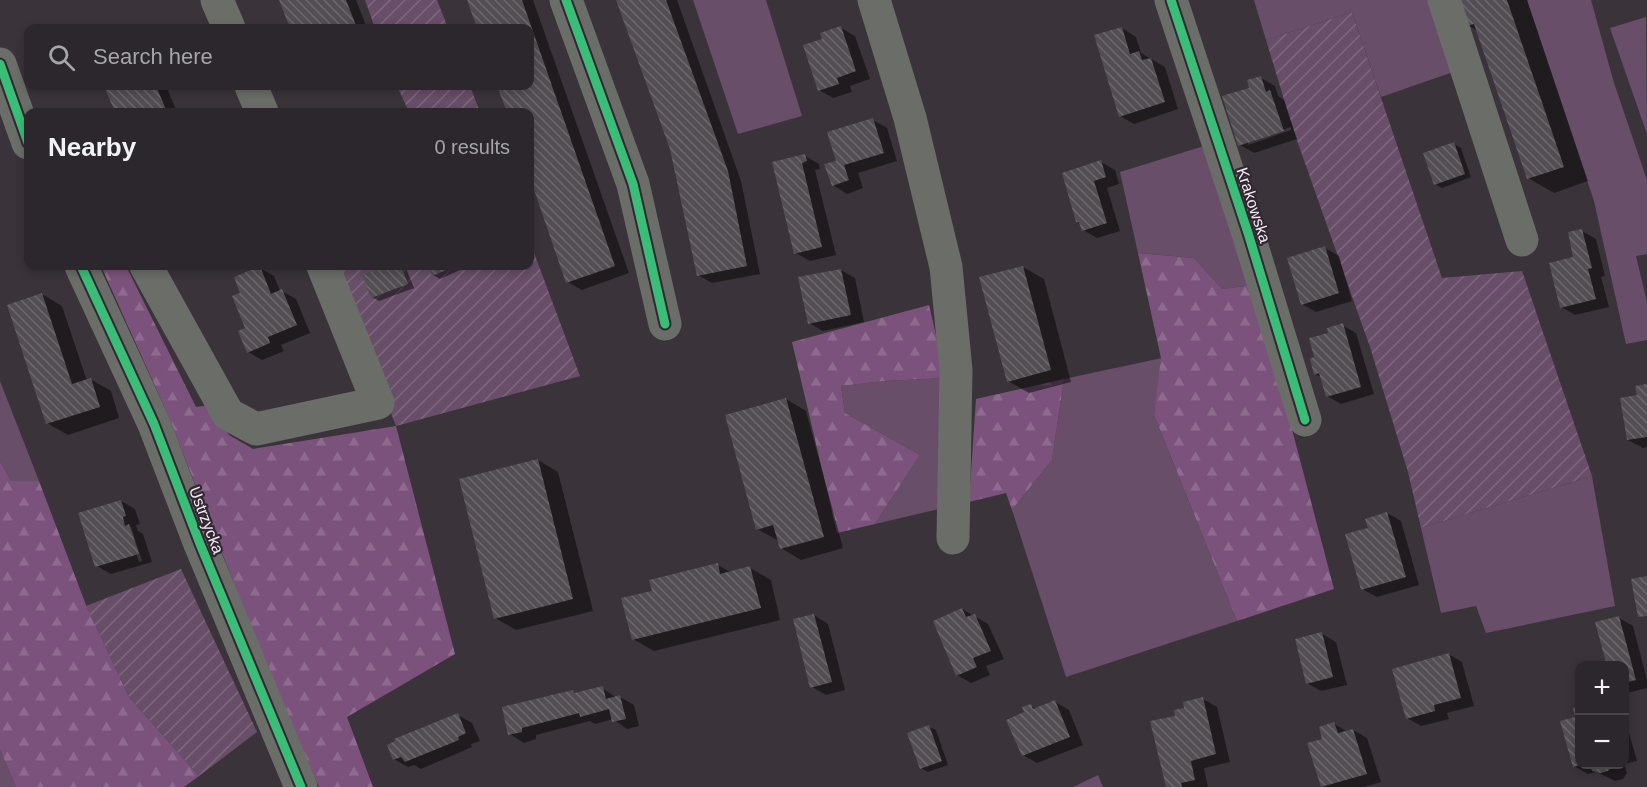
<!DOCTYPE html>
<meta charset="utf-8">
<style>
:root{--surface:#2c272c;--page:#383338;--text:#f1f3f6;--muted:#a6a5a9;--line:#484448}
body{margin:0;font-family:Arial,sans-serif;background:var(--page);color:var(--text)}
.controls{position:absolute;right:18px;bottom:18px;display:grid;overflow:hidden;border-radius:12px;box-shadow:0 3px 9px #0003}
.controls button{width:54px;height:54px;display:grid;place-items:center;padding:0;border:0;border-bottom:2px solid var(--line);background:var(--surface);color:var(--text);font:30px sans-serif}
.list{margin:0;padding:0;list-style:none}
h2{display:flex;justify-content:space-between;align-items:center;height:78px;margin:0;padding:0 24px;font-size:26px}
h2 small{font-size:20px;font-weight:400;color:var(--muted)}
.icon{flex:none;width:33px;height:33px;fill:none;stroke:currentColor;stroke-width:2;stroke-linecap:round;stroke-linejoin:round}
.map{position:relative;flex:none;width:1647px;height:787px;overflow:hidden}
.search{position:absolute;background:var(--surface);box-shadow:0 3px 9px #0003;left:24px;top:24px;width:510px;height:66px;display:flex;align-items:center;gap:15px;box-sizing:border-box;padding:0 21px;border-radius:12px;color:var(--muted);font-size:22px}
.panel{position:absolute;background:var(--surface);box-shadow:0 3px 9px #0003;left:24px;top:108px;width:510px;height:162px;border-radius:12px}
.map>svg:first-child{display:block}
.grass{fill:#684e68}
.forest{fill:url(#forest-firs)}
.garden{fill:url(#garden-furrows)}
.shadow{fill:#0007;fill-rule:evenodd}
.building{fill:url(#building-back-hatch)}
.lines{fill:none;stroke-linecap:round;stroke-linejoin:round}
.minor{stroke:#6b6d69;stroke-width:33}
.cycleway-casing{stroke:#332733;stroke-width:13}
.cycleway{stroke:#3abd76;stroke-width:9}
.labels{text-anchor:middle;stroke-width:4.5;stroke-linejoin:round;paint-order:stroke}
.street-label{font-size:16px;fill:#f4ecf4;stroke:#332733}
</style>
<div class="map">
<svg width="1647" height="787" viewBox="0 0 1647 787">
<defs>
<pattern id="forest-firs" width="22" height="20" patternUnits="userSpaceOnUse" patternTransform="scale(1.5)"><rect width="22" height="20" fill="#7b527b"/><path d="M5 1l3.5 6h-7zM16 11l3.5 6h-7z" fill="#8e6b8e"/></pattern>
<pattern id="garden-furrows" width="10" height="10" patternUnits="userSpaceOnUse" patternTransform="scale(1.5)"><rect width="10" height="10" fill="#684e68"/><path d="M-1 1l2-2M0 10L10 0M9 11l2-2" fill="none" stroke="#7e687e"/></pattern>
<pattern id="building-back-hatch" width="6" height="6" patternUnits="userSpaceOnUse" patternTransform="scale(1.5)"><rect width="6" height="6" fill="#534e53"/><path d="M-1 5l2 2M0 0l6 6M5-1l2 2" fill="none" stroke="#6c686c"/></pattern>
</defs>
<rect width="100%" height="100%" fill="#3a343a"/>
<!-- grass -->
<g class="grass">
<polygon points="693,0 766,0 802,116 738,134"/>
<polygon points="1254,0 1433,0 1456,71 1381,97 1352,12 1266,40"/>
<polygon points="1527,0 1591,0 1614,83 1647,180 1647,254 1636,256 1647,302 1647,340 1626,344 1594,201"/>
<polygon points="1646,17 1647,134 1610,28"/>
<polygon points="1204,146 1254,285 1222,289 1194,258 1138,253 1120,172"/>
<polygon points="1162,358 1154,415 1237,621 1066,677 1012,510 1052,460 1064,379"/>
<polygon points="946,378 939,509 875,524 920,455 845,413 841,386 884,381"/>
<polygon points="0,381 39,481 11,481 0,461"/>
<polygon points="1592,476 1615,606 1486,633 1476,606 1441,613 1421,528"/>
<polygon points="0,750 16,787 0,787"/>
<polygon points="1098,775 1103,787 1073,787"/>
</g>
<!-- forest -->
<g class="forest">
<polygon points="1138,253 1194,258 1222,289 1254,285 1334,589 1237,621 1154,415 1161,358"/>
<polygon points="101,266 126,266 196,407 210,405 229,435 253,449 396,426 455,654 347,717 373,787 319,787 277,693 168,415"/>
<polygon points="929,305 946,378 884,381 841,386 845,413 920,455 875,524 837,533 792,342"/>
<polygon points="1064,379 1052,460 1012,510 1006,493 969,502 976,399"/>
<polygon points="0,461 11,481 39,481 86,605 129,697 199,776 184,787 16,787 0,750"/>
</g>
<!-- garden -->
<g class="garden">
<polygon points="365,0 437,0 448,28 375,28"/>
<polygon points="1352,12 1442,278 1522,271 1592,476 1421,528 1408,472 1370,347 1293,129 1266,40"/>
<polygon points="397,86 470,86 480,112 409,112"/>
<polygon points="530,242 580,376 396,426 334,266 530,266"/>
<polygon points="181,569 257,732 199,776 129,697 86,606"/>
</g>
<!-- shadow -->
<g class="shadow">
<polygon points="281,0 356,0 367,28 292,28"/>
<polygon points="469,0 533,0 629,273 582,290 568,282 530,173 530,112 508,112 499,86 530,86 530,28 479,28"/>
<polygon points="617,0 677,0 741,181 760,274 712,283 698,275 671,149"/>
<polygon points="1460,0 1527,0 1588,181 1554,193 1528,178 1478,31 1468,25"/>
<polygon points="841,28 855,36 870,79 850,86 852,92 833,98 819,90 824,40"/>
<polygon points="1122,28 1136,37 1141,53 1165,67 1178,109 1134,124 1120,116"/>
<path d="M1261 78 1275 86 1278 96 1284 100 1297 139 1254 153 1240 145 1251 89ZM1291 127V130L1248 145V141Z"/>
<polygon points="105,86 166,86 177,112 116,112"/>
<polygon points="873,120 887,128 897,161 858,173 863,188 847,194 833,185 838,162"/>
<polygon points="1454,144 1461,148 1471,177 1442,188 1435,184"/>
<polygon points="805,156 819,164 820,169 815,170 836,255 810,261 796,253 774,163"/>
<polygon points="1101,162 1115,170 1119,184 1107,188 1120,231 1097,238 1083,230 1081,223 1078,221"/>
<polygon points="1582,231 1596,239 1605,276 1601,277 1609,307 1575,315 1561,307"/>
<polygon points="1325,248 1339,256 1352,301 1316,312 1302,304"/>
<polygon points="389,266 405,266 414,288 379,301 372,297 363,276"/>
<polygon points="429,266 469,266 440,279 433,275"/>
<polygon points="1023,267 1044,279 1071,382 1029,393 1008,381"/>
<polygon points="260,268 274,276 280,291 282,291 296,299 310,333 281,345 284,351 262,360 248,352 242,294"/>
<polygon points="841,270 855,278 864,322 823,331 809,323"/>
<polygon points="42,294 62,306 87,381 90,379 111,391 119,418 68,435 47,423"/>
<polygon points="1342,325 1356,333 1374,394 1341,404 1327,396 1321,377 1315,374 1316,358 1330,334"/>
<polygon points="1647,385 1647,447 1643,448 1628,440 1639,397"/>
<polygon points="786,399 806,411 843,548 801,560 781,548 779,541 757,529"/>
<polygon points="538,460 558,472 593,611 516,630 495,618"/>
<path d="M121 501 135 509 140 524 136 525 138 531 143 534 152 562 111 574 97 566ZM128 527H131L142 561 139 562Z"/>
<polygon points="1387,513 1401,521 1419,585 1377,597 1362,589 1369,529"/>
<polygon points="718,565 732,573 750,568 771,580 780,620 654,651 633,639"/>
<polygon points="962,609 988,624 1004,659 986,666 990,675 971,683 957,675"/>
<polygon points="814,615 828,624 845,690 826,695 812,687"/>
<polygon points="1619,618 1633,626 1647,680 1647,688 1627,693 1624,691 1624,666"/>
<polygon points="1322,634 1336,642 1347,685 1321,691 1307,683"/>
<polygon points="1448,654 1462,662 1474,706 1447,713 1449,719 1421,726 1407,718"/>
<polygon points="602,688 617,698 620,697 634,705 639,726 627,729 613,719 595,724 590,721 536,735 536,739 524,743 510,734 572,691 577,694"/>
<polygon points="1203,699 1217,707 1230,762 1204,768 1208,787 1167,787 1177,717"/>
<polygon points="1055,702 1069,710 1083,745 1037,763 1023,755 1026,713 1031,706 1036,709"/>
<polygon points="458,715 472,723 480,741 471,744 472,747 421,769 414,765 408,767 394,759"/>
<polygon points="1624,716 1637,761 1624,764"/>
<polygon points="1577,718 1580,764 1624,764 1627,773 1623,779 1615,781 1597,772 1588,774 1574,766"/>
<polygon points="1334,724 1348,732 1353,730 1367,738 1381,782 1364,787 1323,787 1309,744 1324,740"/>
<polygon points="929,727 936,730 948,765 928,772 921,768"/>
</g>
<!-- building -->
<g class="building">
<polygon points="279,0 346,0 357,28 290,28"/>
<polygon points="467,0 522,0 615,266 566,283 530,178 530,112 507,112 497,86 530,86 530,28 477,28"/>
<polygon points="616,0 666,0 728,171 747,266 697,276 670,149"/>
<polygon points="1458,0 1507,0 1564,167 1527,179 1474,24 1467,26"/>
<polygon points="841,26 856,71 837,78 839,84 818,91 803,45 822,39 820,33"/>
<polygon points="1122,27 1130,54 1139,51 1142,60 1151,58 1165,102 1119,117 1094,35"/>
<polygon points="1261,76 1266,92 1270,90 1284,131 1238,146 1222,96 1249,88 1247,80"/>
<polygon points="104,86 156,86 167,112 115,112"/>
<polygon points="873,118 884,153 844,165 849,180 832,186 824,164 836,161 827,132"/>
<polygon points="1454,142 1465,174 1434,185 1423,153"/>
<polygon points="805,154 807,161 802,163 822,247 794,254 772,162"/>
<polygon points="1101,160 1106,177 1094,181 1107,223 1082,231 1079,222 1076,222 1062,173"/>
<polygon points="1582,229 1592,268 1588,269 1596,299 1560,308 1549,263 1573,257 1568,232"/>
<polygon points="1325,246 1339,293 1301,305 1287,258"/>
<polygon points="260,266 271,294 282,289 297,325 268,337 270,343 247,353 238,331 245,328 232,296 240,293 234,277"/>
<polygon points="385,266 401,266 408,284 371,298 362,275"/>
<polygon points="428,266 456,266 432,276"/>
<polygon points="1023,266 1051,370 1007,382 979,277"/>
<polygon points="841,269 851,315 808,324 798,277"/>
<polygon points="42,293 72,384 91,378 100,407 46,424 7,305"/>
<polygon points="1343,323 1361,387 1326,397 1319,373 1314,375 1310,359 1314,357 1309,338 1328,333 1327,328"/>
<polygon points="1647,384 1647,437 1627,440 1620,398 1637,395 1635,386"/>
<polygon points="786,398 824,537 780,549 773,525 756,530 725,415"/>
<polygon points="538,459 573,599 494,619 459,479"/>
<polygon points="121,500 126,516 123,517 125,526 129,524 139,554 95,567 78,513"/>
<polygon points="1387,512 1406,577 1361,590 1345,534 1368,528 1365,519"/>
<polygon points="718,563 720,574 750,566 761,608 632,640 621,598 652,591 649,580"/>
<polygon points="1647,576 1647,616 1638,617 1631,579"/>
<polygon points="962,608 966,617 975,614 991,651 973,658 977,667 956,676 933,621"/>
<polygon points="814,614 832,682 810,688 793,619"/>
<polygon points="1619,616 1636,680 1624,683 1624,666 1607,666 1595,622"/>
<polygon points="1322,632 1333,677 1306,684 1295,639"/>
<polygon points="1449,653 1461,698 1434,705 1435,711 1406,719 1392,669"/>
<polygon points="603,686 606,699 620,695 626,719 612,722 609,709 580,717 579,713 522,728 522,732 508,735 502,707 573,690 574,693"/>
<polygon points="1203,697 1216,754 1191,761 1195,780 1181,783 1182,787 1166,787 1150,721 1175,716 1174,710 1184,708 1183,702"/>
<polygon points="1055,700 1070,737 1022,756 1006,720 1024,712 1022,707 1031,704 1033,709"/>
<polygon points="1580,706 1580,765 1573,767 1560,721 1575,717 1573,708"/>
<polygon points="458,713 466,733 458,737 459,740 405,762 401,757 393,760 387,745 395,741 394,739"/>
<polygon points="1334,722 1338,733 1353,729 1367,774 1321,787 1307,743 1322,739 1319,727"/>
<polygon points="929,725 942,761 920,769 907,733"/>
<polygon points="1590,764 1614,764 1608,771 1600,773 1592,771"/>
</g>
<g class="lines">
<!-- minor -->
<g class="minor">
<polyline points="217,0 229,28"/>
<polyline points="566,0 633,184 665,324"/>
<polyline points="874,0 910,118 946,267 956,370 953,538"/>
<polyline points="1171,0 1248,233 1305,420"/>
<polyline points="1444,0 1522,240"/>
<polyline points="0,64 28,143"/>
<polyline points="251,86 262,112"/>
<polyline points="81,266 154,424 200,544 301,787"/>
<polyline points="146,266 228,414 256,429 378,403 323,266"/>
</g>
<defs>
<g id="cycleway">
<polyline points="566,0 633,184 665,324"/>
<polyline points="1171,0 1248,233 1305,420"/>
<polyline points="0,64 28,143"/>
<polyline points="81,266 154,424 200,544 301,787"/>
</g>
</defs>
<!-- cycleway casing -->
<use href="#cycleway" class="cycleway-casing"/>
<!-- cycleway -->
<use href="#cycleway" class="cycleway"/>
</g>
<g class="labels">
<!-- street labels -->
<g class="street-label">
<text transform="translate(1254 205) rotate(72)" y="6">Krakowska</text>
<text transform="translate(207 520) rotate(69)" y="6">Ustrzycka</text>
</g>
</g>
</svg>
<div class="controls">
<button>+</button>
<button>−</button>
</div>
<div class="search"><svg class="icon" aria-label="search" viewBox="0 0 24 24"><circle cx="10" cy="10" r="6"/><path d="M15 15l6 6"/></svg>Search here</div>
<section class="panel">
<h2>Nearby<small>0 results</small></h2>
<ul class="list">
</ul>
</section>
</div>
